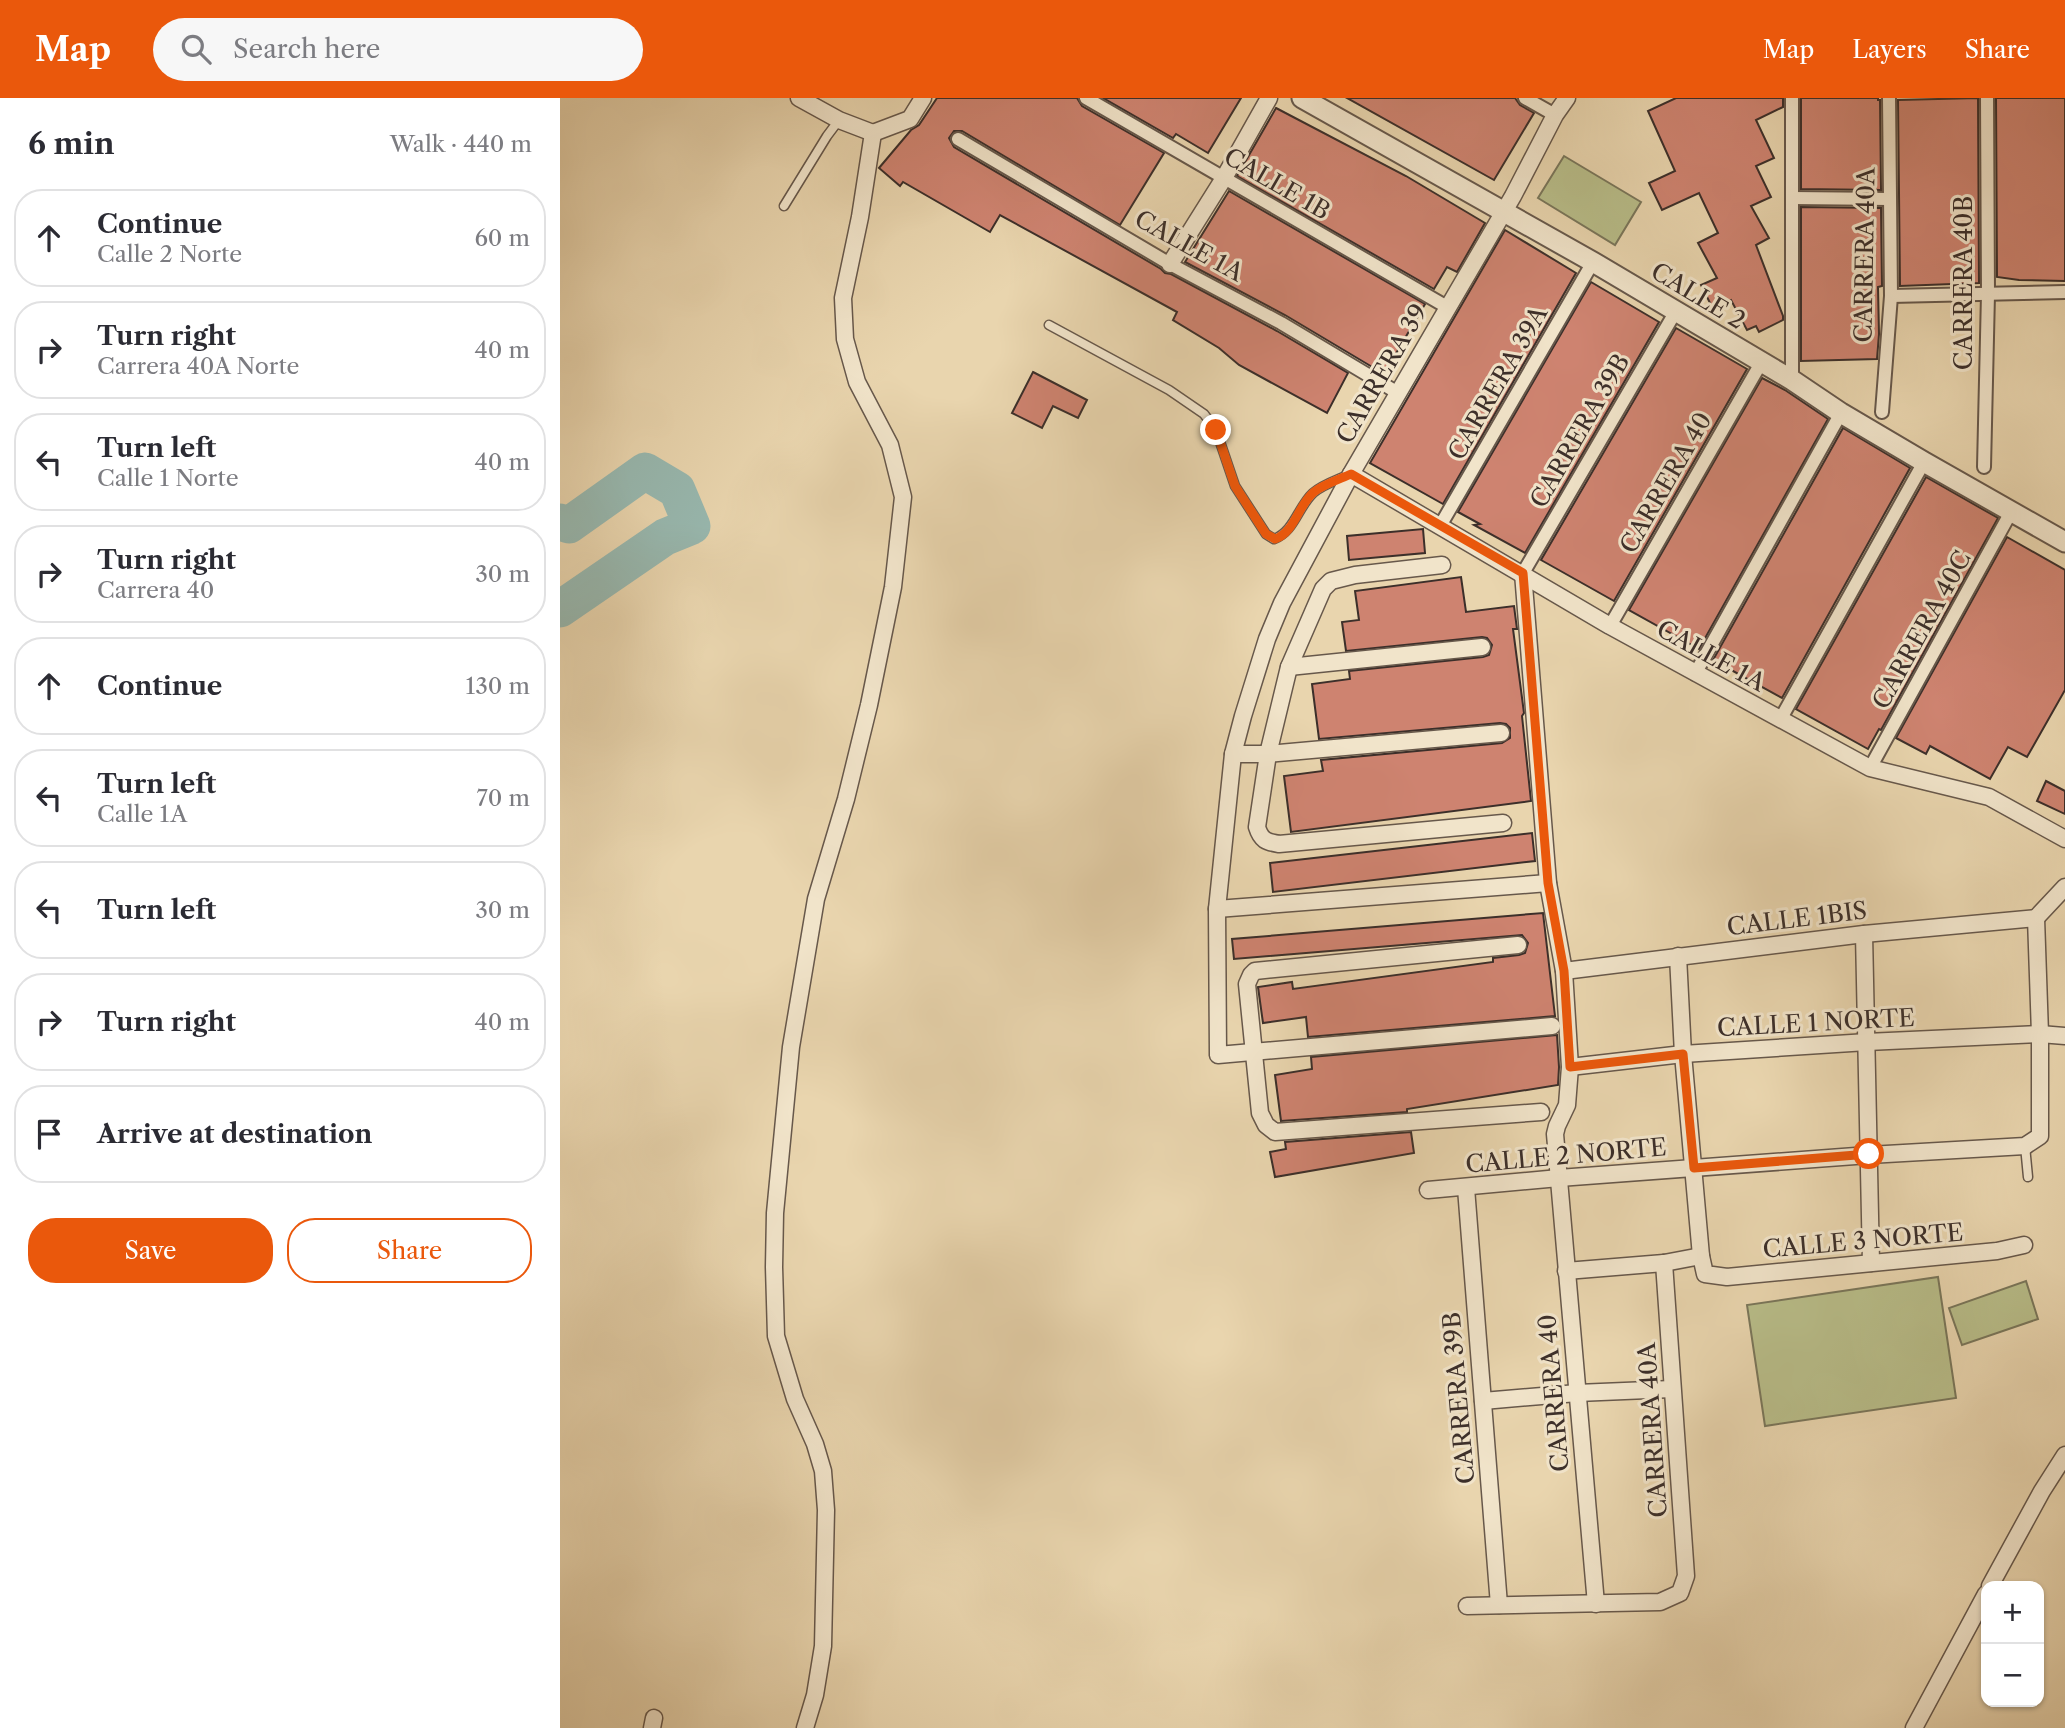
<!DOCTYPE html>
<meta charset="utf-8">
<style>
:root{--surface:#fff;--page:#f7f7f7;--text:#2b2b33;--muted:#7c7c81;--line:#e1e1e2;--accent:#ea580c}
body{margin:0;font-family:"Libre Caslon Text",serif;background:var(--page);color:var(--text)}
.controls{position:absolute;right:21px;bottom:21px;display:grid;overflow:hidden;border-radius:14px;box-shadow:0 2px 5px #0004}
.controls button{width:63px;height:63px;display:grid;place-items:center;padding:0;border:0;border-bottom:2px solid var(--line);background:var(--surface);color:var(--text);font:35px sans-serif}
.stop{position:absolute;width:21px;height:21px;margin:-16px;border:5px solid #ea580c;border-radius:50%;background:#fff}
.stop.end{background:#ea580c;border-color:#fff;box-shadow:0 2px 7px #0008}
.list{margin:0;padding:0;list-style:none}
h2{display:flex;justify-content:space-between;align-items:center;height:91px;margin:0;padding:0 28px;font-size:30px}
h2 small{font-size:23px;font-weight:400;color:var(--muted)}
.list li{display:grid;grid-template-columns:46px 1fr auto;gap:21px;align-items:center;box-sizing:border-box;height:98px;margin:0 14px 14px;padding:0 14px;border:2px solid var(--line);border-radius:28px}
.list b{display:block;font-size:26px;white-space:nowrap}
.list p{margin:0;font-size:23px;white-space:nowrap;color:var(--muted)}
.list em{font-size:23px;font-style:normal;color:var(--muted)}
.actions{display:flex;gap:14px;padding:21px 28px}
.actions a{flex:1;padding:16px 0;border:2px solid var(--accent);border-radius:28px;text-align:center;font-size:24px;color:var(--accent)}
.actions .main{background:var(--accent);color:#fff}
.icon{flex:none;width:38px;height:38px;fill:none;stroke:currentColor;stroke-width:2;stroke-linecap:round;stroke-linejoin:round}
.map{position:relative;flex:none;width:1505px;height:1630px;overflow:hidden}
header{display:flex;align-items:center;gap:42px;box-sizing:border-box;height:98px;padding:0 35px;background:var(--accent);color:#fff}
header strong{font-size:33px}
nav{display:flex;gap:38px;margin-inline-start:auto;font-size:24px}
.search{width:490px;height:63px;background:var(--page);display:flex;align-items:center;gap:18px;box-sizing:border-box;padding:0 24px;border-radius:38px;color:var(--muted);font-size:26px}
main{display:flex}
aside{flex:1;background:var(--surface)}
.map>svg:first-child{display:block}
.green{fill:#b8bd89;stroke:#7a765a;stroke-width:2}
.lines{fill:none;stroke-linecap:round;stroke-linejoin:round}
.river{stroke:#98b8af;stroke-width:37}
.building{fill:#ce8370;stroke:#3c2f2a;stroke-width:2}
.service-casing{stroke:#67584b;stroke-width:11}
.pedestrian-casing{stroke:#67584b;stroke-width:16}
.minor-casing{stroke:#67584b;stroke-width:19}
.tertiary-casing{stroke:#67584b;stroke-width:23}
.service{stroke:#f1e4ca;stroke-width:8}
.pedestrian{stroke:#f1e4ca;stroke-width:12}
.minor{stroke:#f1e4ca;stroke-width:16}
.tertiary{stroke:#f1e4ca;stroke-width:19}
.route{stroke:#ea580c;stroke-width:9}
.labels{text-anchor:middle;stroke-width:6;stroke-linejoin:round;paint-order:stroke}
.street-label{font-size:24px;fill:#3c2f2a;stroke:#f1e4ca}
</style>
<header>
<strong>Map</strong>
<div class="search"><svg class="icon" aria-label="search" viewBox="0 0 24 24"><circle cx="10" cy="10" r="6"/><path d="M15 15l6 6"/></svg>Search here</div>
<nav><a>Map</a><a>Layers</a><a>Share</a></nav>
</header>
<main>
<aside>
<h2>6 min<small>Walk · 440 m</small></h2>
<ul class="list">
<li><svg class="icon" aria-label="ahead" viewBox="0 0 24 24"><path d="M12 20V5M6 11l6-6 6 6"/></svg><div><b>Continue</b><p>Calle 2 Norte</p></div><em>60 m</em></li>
<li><svg class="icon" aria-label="right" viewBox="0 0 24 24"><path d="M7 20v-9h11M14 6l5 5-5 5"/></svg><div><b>Turn right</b><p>Carrera 40A Norte</p></div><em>40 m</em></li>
<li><svg class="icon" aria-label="left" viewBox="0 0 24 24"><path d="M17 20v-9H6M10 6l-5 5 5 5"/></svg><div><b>Turn left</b><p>Calle 1 Norte</p></div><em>40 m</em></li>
<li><svg class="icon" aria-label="right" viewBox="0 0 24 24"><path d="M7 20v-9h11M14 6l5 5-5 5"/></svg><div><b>Turn right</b><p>Carrera 40</p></div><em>30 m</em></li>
<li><svg class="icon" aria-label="ahead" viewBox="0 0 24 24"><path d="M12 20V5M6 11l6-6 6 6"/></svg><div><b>Continue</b></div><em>130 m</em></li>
<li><svg class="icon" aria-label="left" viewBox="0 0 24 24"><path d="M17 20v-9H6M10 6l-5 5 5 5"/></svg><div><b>Turn left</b><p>Calle 1A</p></div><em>70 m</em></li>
<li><svg class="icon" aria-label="left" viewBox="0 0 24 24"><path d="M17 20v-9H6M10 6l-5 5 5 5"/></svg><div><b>Turn left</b></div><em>30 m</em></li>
<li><svg class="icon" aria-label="right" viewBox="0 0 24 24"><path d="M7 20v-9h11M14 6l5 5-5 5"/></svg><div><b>Turn right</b></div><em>40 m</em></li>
<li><svg class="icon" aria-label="arrive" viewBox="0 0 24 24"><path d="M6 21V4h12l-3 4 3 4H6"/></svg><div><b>Arrive at destination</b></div></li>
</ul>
<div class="actions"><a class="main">Save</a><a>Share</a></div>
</aside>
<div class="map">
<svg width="1505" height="1630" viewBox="0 0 1505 1630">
<rect width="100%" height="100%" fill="#e9d5ae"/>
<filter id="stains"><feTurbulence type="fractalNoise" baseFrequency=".00286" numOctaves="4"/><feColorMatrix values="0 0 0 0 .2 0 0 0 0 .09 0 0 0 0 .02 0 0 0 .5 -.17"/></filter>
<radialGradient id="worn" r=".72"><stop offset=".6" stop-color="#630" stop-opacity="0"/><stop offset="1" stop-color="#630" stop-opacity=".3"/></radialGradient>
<!-- green -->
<g class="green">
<polygon points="1004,58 1081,104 1055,147 978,100"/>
<polygon points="1378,1179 1396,1300 1205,1328 1187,1207"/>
<polygon points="1466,1183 1478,1221 1402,1247 1389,1210"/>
</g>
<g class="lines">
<!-- river -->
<polyline class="river" points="0,424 9,427 85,373 117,392 132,428 105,439 0,511"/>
</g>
<!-- building -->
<g class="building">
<polygon points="377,0 517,0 522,8 604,55 560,127 402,33 394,33 389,40 394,49 601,171 605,175 611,176 717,233 788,275 767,315 679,267 659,250 613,222 617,214 440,117 430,134 343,84 340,88 319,70 351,32 359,27"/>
<polygon points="543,0 681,0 648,55 616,36 613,40"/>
<polygon points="787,0 955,0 960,7 974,15 934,82"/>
<polygon points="1116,0 1223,0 1223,9 1196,22 1214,60 1196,68 1211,99 1191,108 1209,140 1196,147 1223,218 1223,222 1199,234 1196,228 1187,232 1171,202 1153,211 1141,187 1157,180 1138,145 1158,135 1139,95 1102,112 1089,85 1115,73 1088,13"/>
<polygon points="1241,0 1318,0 1318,2 1320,2 1321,92 1241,91"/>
<polygon points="1418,0 1419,185 1340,188 1338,2"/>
<polygon points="1436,0 1505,0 1505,183 1459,182 1437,179"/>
<polygon points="716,10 846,78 925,125 897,174 887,169 874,191 677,78"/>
<polygon points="669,93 865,206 824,276 725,217 625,164"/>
<polygon points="1241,109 1321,110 1322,188 1318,189 1319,236 1317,261 1241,263"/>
<polygon points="945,132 1016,175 883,406 810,365"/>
<polygon points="1031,184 1099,224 965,455 914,427 920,426 898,414"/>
<polygon points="1116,230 1187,271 1054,503 981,462"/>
<polygon points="473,274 527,302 518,320 493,308 482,330 452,315"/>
<polygon points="1202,280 1225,292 1268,321 1139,551 1069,512"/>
<polygon points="1283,330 1350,370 1222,600 1153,562"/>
<polygon points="1366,379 1438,420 1321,632 1319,631 1308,651 1236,611"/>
<polygon points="863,431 865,455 789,462 787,438"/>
<polygon points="1447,439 1505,472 1505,592 1467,659 1448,649 1430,681 1370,648 1366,656 1336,640"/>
<polygon points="901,479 906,514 954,508 957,531 953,531 964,615 962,618 971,703 731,734 724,678 763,673 761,662 942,645 950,640 950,630 946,626 940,625 759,641 752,586 790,581 789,573 923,559 929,557 932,547 927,540 922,539 786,553 782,524 799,522 795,493"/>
<polygon points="1486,683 1505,693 1505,716 1477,703"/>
<polygon points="972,735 975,763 713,794 710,765"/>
<polygon points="983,815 995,918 748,939 746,919 703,925 698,889 732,884 733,891 933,864 933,860 959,857 965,855 968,845 962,837 674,861 672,841"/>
<polygon points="997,937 999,969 998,987 847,1011 847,1014 721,1023 715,977 752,971 751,959"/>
<polygon points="851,1034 854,1055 715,1079 710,1054 726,1051 725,1044"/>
</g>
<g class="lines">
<defs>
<g id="service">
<polyline points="224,108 267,38 279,22"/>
<path d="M489 227 609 292 644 316 656 332 675 388 706 436 714 441C734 434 738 409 753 395 762 387 777 382 788 377"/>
<polyline points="1465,1048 1468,1079"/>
</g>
<g id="pedestrian">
<polyline points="526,0 887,209"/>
<polyline points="965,0 995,17"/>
<polyline points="398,41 610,166 721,225 838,295"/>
<polyline points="1232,100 1330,101"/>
<polyline points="1331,198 1505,194"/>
<polyline points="1232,282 1232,0"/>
<polyline points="1322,314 1331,198 1329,0"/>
<polyline points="1424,369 1428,196 1427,0"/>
<polyline points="880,428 1033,164"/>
<polyline points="963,475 1116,213"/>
<polyline points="1050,528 1201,265"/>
<polyline points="1135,576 1281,315"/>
<polyline points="1220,622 1364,364"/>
<polyline points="1310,670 1451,414"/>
</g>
<g id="minor">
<polyline points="239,0 279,22 313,35"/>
<polyline points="313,35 350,21 363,0"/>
<polyline points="610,166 664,80 709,0"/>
<polyline points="791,376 1050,528 1310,670 1429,699 1505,741"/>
<path d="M882 467 795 477 771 483 763 491 729 569 708 656 697 729C701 742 706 744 719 746L943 725"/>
<polyline points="963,475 988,785 1004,873 1010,969 1007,1007 997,1028 995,1036 1036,1506"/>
<polyline points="729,569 922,549"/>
<polyline points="673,656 708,656 941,635"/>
<polyline points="657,811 988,785"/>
<polyline points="1476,820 1505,789"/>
<polyline points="1304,836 1311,1165"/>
<polyline points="958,847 695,873 691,877 687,886 700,1015 706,1027 715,1034 981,1014"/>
<polyline points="1118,858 1123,956 1141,1158 1145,1176 1167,1179 1437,1153 1464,1147"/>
<polyline points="1004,873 1304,836 1476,820"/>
<polyline points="992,928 658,957 657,811 673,656 683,618 707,541 722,505 791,376 953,98 995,17 1007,0"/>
<polyline points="1010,969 1123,956 1307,944 1480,936 1505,938"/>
<polyline points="906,1090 939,1507"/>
<polyline points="868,1092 999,1080 1309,1057 1465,1048 1480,1038 1480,936 1476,820"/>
<polyline points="1006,1173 1104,1165 1141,1158"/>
<polyline points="923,1303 1017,1295 1112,1291"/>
<polyline points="1430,1488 1482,1393 1505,1357"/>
<polyline points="907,1508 1100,1504 1120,1495 1126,1478 1104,1165"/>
<polyline points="92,1630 94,1620"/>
<polyline points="245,1630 255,1597 263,1548 266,1412 263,1373 255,1346 235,1301 216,1238 214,1169 215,1115 231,949 256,801 286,701 309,607 333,489 343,399 330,347 297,284 285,241 283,200 300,119 313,35"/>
<polyline points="1354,1630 1426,1496"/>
</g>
<polyline id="tertiary" points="742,0 1033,164 1232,282 1281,315 1364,364 1505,444"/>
</defs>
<!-- service casing -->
<use href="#service" class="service-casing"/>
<!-- pedestrian casing -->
<use href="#pedestrian" class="pedestrian-casing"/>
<!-- minor casing -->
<use href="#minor" class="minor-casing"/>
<!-- tertiary casing -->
<use href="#tertiary" class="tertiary-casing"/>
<!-- service -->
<use href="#service" class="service"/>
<!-- pedestrian -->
<use href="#pedestrian" class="pedestrian"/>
<!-- minor -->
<use href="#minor" class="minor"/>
<!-- tertiary -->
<use href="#tertiary" class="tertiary"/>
</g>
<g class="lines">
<!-- route -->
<path class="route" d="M656 332 675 388 706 436 715 441C735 434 738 407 754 394 764 386 780 381 791 376L963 475 988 785 1004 873 1010 969 1123 956 1134 1070 1309 1056"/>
</g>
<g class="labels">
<!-- street labels -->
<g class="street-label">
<text transform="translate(717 86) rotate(30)" y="8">CALLE 1B</text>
<text transform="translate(629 148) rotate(29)" y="8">CALLE 1A</text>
<text transform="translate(1305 157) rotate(-89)" y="8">CARRERA 40A</text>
<text transform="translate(1404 185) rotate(-90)" y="8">CARRERA 40B</text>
<text transform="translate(1138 198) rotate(31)" y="8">CALLE 2</text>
<text transform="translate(822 276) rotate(-60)" y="8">CARRERA 39</text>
<text transform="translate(938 285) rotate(-60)" y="8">CARRERA 39A</text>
<text transform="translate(1020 333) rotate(-60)" y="8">CARRERA 39B</text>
<text transform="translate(1106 385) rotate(-60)" y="8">CARRERA 40</text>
<text transform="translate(1362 532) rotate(-61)" y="8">CARRERA 40C</text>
<text transform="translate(1151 558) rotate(29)" y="8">CALLE 1A</text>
<text transform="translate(1237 821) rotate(-7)" y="8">CALLE 1BIS</text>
<text transform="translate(1256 925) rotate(-3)" y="8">CALLE 1 NORTE</text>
<text transform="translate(1006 1058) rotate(-5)" y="8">CALLE 2 NORTE</text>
<text transform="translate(1303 1143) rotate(-5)" y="8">CALLE 3 NORTE</text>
<text transform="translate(994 1295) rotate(-95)" y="8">CARRERA 40</text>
<text transform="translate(899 1300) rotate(-95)" y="8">CARRERA 39B</text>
<text transform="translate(1093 1332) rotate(-94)" y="8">CARRERA 40A</text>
</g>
</g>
<rect width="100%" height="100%" filter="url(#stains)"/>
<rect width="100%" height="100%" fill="url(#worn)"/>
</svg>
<div class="controls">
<button>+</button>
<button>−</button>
</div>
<div class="stop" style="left:1309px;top:1056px"></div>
<div class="stop end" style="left:656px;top:332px"></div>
</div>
</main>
